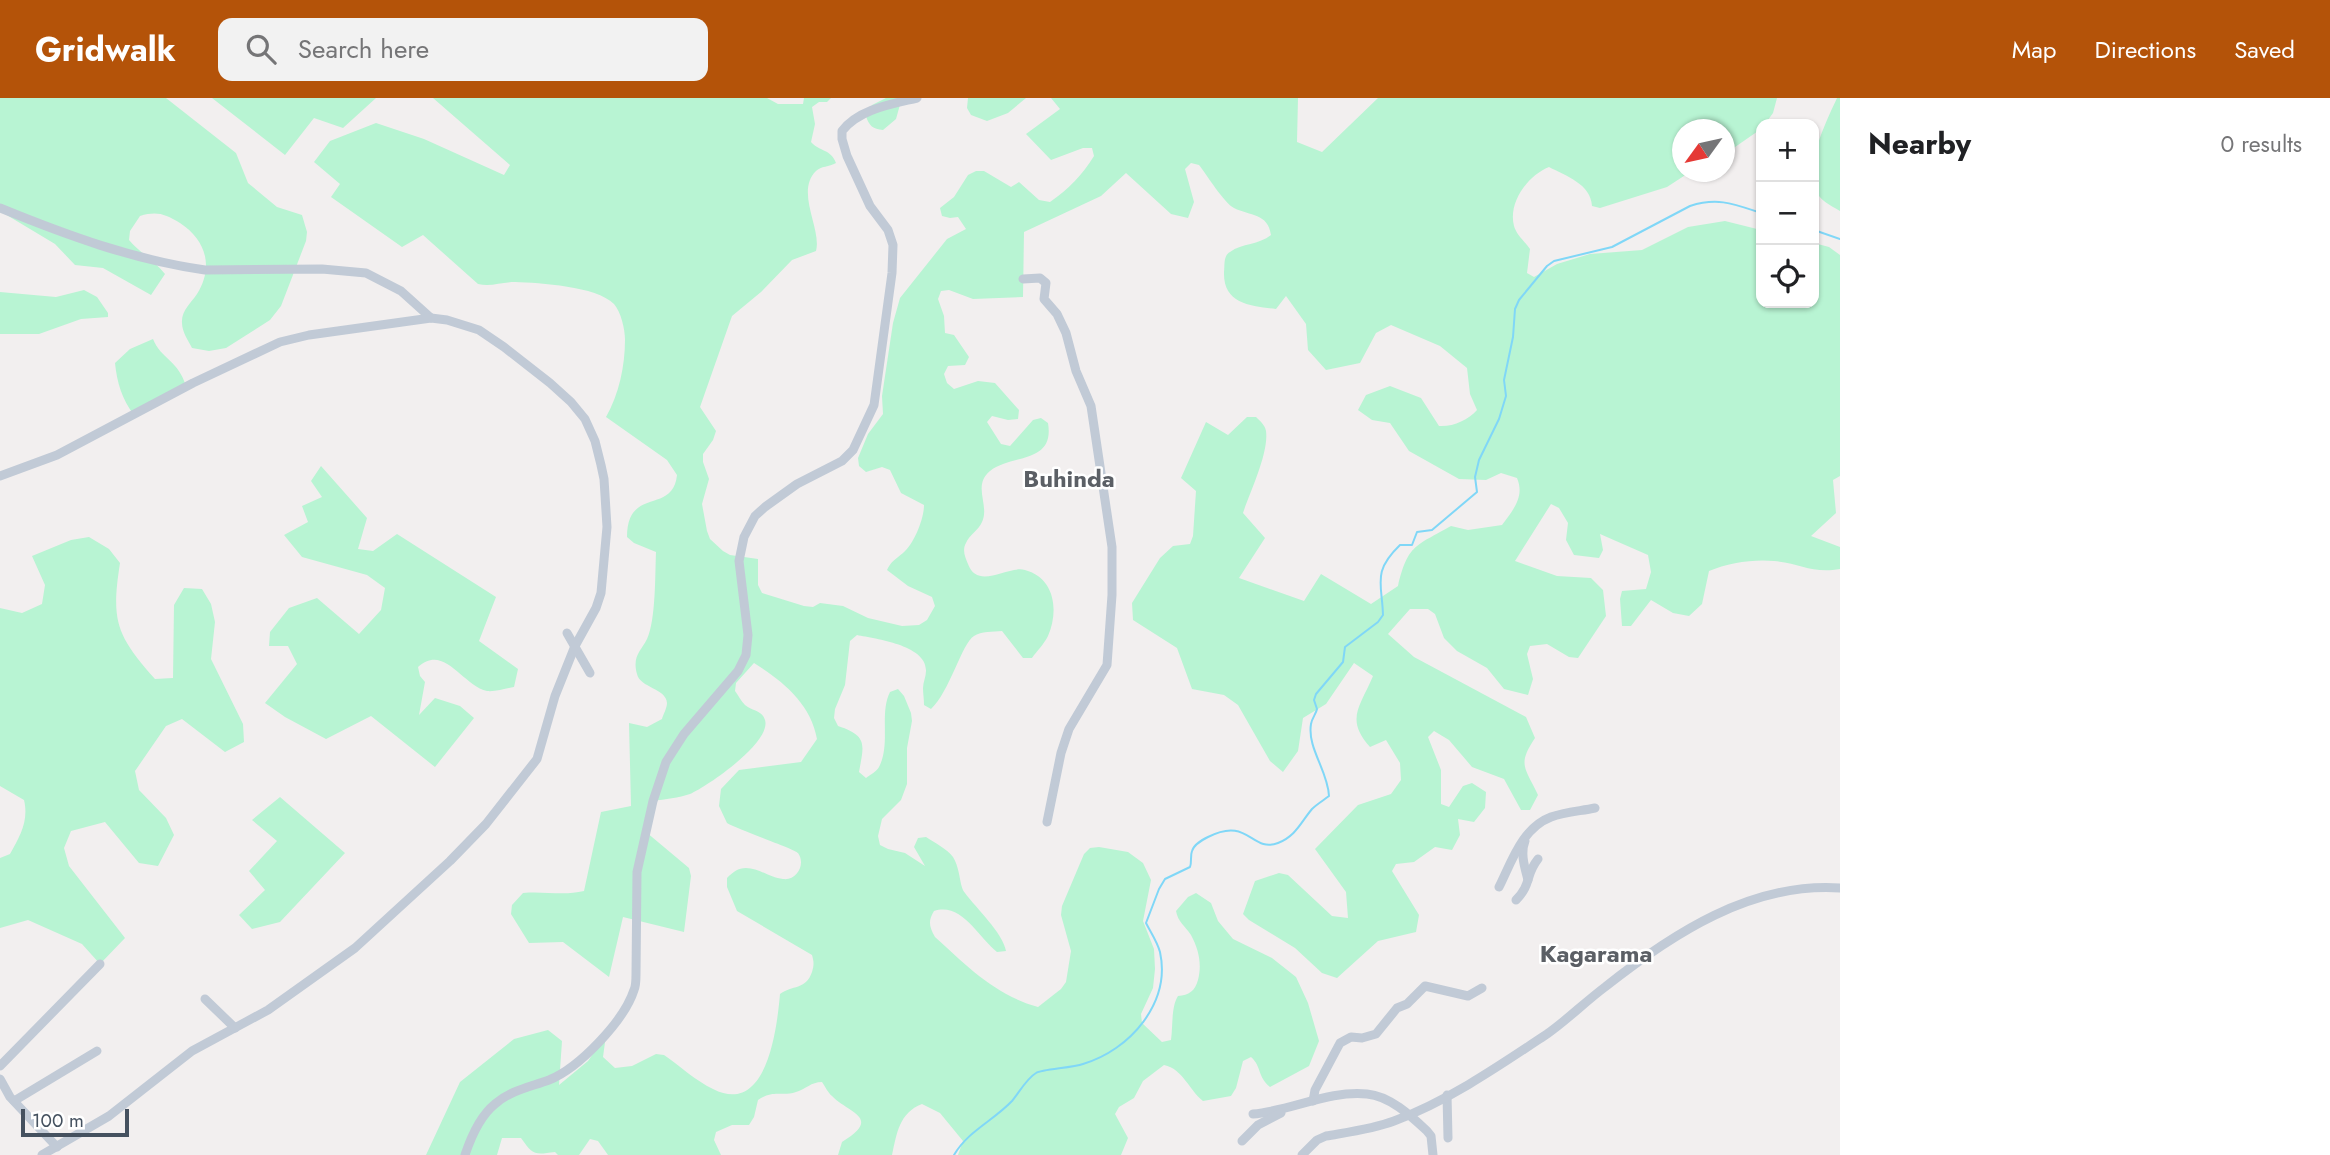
<!DOCTYPE html>
<meta charset="utf-8">
<style>
:root{--surface:#fff;--page:#f2f2f2;--text:#202124;--muted:#757577;--line:#e0e0e0;--accent:#b45309}
body{margin:0;font-family:Jost,sans-serif;background:var(--page);color:var(--text)}
.controls{position:absolute;right:21px;top:21px;display:grid;overflow:hidden;border-radius:14px;box-shadow:0 2px 5px #0004}
.controls button{width:63px;height:63px;display:grid;place-items:center;padding:0;border:0;border-bottom:2px solid var(--line);background:var(--surface);color:var(--text);font:35px sans-serif}
.compass{position:absolute;left:1672px;top:21px;width:63px;height:63px;border-radius:50%;background:var(--surface);box-shadow:0 2px 5px #0004;rotate:237deg}
.scale{position:absolute;left:21px;bottom:18px;width:108px;box-sizing:border-box;padding-left:7px;border:4px solid #45515f;border-top:0;font-size:19px;line-height:24px;white-space:nowrap;color:#45515f;-webkit-text-stroke:5px #fff;paint-order:stroke}
.list{margin:0;padding:0;list-style:none}
h2{display:flex;justify-content:space-between;align-items:center;height:91px;margin:0;padding:0 28px;font-size:30px}
h2 small{font-size:23px;font-weight:400;color:var(--muted)}
.icon{flex:none;width:38px;height:38px;fill:none;stroke:currentColor;stroke-width:2;stroke-linecap:round;stroke-linejoin:round}
.map{position:relative;flex:none;width:1840px;height:1057px;overflow:hidden}
header{display:flex;align-items:center;gap:42px;box-sizing:border-box;height:98px;padding:0 35px;background:var(--accent);color:#fff}
header strong{font-size:33px}
nav{display:flex;gap:38px;margin-inline-start:auto;font-size:24px}
.search{width:490px;height:63px;background:var(--page);display:flex;align-items:center;gap:18px;box-sizing:border-box;padding:0 24px;border-radius:14px;color:var(--muted);font-size:26px}
main{display:flex}
aside{flex:1;background:var(--surface)}
.map>svg:first-child{display:block}
.green{fill:#b8f4d3}
.lines{fill:none;stroke-linecap:round;stroke-linejoin:round}
.stream{stroke:#80d7f7;stroke-width:2}
.minor{stroke:#c1cad6;stroke-width:9}
.labels{text-anchor:middle;stroke-width:5;stroke-linejoin:round;paint-order:stroke}
.quarter-label{font-size:24px;font-weight:bold;fill:#5b5f65;stroke:#fff}
</style>
<header>
<strong>Gridwalk</strong>
<div class="search"><svg class="icon" aria-label="search" viewBox="0 0 24 24"><circle cx="10" cy="10" r="6"/><path d="M15 15l6 6"/></svg>Search here</div>
<nav><a>Map</a><a>Directions</a><a>Saved</a></nav>
</header>
<main>
<div class="map">
<svg width="1840" height="1057" viewBox="0 0 1840 1057">
<rect width="100%" height="100%" fill="#f2efef"/>
<!-- green -->
<g class="green">
<path d="M0 0H166L236 55 248 85 277 109 302 117 307 134 306 143 281 208 270 222 226 250 209 253 192 250C188 242 182 234 182 225 181 213 191 205 197 196 214 169 206 142 180 125 165 116 157 113 140 118L130 133 129 142C140 155 154 162 165 176L151 197 103 170 75 167 55 146 0 113Z"/>
<polygon points="212,0 376,0 343,30 314,20 285,57"/>
<path d="M433 0H767L778 6H803L804 0H831L827 4H819L812 9 815 26 811 44C820 54 831 51 836 65 829 69 821 68 816 73 795 94 822 131 816 153L792 162 761 194 732 218 700 309 716 333 713 342 703 356V364L709 381 702 406 707 433 710 441 723 453 730 457 758 461V487L762 495 804 508 813 509 820 505 843 508 868 520 902 528 919 527 927 522 935 508 932 499 908 488 887 472C891 463 896 461 903 455 914 446 924 421 924 407L901 395 890 372 882 369 866 374 859 368 858 360 868 336 883 316 882 298 893 225 900 200 947 141 966 131 958 119 950 120 942 118 940 110 954 99 968 77 976 73H984L1011 89 1019 84 1039 102 1050 104C1069 91 1082 77 1094 58L1092 50H1083L1051 62 1026 36 1060 11 1051 0H1298L1297 44 1322 54 1378 0H1777L1773 15 1765 26H1761V31L1725 56 1724 32H1682V74H1690L1667 89 1600 110 1592 108C1591 86 1566 78 1549 69 1527 78 1508 105 1514 128 1516 136 1525 144 1530 151L1527 175 1534 179 1557 166 1590 156 1642 152 1688 129 1725 123 1761 132V205H1814V145L1829 149 1840 157V378L1833 382 1836 415 1811 438 1840 449V471C1812 476 1800 465 1774 463 1753 461 1728 465 1709 473L1702 506 1689 518 1673 515 1651 502 1631 528H1622L1620 501 1622 493 1646 491 1651 474 1648 457 1600 436 1603 452 1599 460 1574 457 1566 442 1568 425 1559 410 1551 406 1515 463 1557 478 1591 480 1603 492 1606 518 1578 560 1569 559 1547 546 1530 548 1527 556 1533 581 1528 597 1504 591 1487 570 1457 553 1444 540 1435 516 1428 511H1410L1388 536 1414 559 1526 619 1535 640C1517 667 1525 669 1538 697L1530 712H1521L1504 681 1472 669 1449 642 1434 633 1428 639 1441 672V706L1449 709 1463 688 1472 685 1486 694 1485 710 1474 724 1458 721 1460 737 1452 752 1435 749 1414 764 1396 766 1392 773 1419 817 1416 834 1378 843 1337 880 1322 875 1295 850 1249 822 1243 816 1255 783 1279 775 1288 777 1332 818 1348 820 1346 794 1315 751 1358 707 1391 696 1401 682 1400 665 1386 642 1370 649C1345 621 1360 609 1373 578L1354 565 1326 606 1303 620 1298 653 1283 674 1270 663 1238 607 1224 597 1192 591 1177 550 1133 522 1132 505 1160 460 1173 448 1190 446 1193 438 1196 393 1181 380 1206 324 1228 337 1247 319H1256C1260 323 1265 327 1266 333 1269 355 1250 394 1243 415L1265 440 1239 480 1304 503 1321 476 1371 506 1398 488C1408 446 1416 448 1451 428L1468 432 1502 427C1513 412 1525 399 1517 380L1501 375 1486 382 1459 381 1409 353 1390 325 1372 322 1358 312 1366 297 1390 288 1421 300 1439 328C1453 329 1468 322 1477 312L1470 296 1467 270 1440 248 1391 227 1376 235 1360 265 1326 272 1308 252 1306 226 1286 198 1276 211C1251 208 1223 206 1224 174 1225 167 1223 158 1230 154 1242 145 1259 147 1271 137 1268 115 1250 118 1234 110 1224 105 1207 77 1199 67L1191 65 1185 71 1194 104 1188 120 1171 116 1126 75 1101 98 1024 134 1023 199 973 201 949 192 941 193 938 201 944 218 945 235 954 237 969 259 965 267 948 268 944 276 947 285 954 291 978 283 995 285 1019 312 1018 321 1008 322 992 318 987 324 1001 346 1010 348 1033 322 1041 320 1048 325C1055 366 1011 356 990 373 972 388 990 407 982 424 979 432 969 437 966 445 962 452 965 459 968 466 978 493 1008 467 1025 472 1055 480 1059 513 1048 538 1044 546 1037 553 1032 560H1023L1002 533C993 534 981 533 974 538 962 545 949 595 931 611L924 607C924 601 923 595 923 590 923 584 926 579 926 573 927 547 876 541 857 537L850 543 845 587 835 611 834 620 838 628C868 638 864 646 859 674L866 680C870 677 877 673 879 669 891 646 879 616 890 594L898 591 904 598 911 615 912 623 907 650V686L901 702 882 721 878 738 880 747 888 751 905 755 925 768 914 749 918 740 926 739C935 745 947 751 953 759 961 772 959 788 965 795 976 810 1003 835 1006 853L997 854C978 839 962 804 934 813 928 823 929 828 935 839 967 868 995 897 1038 909L1061 891 1066 884 1071 853 1061 817 1062 808 1084 756 1090 750 1099 749 1128 754 1143 765 1151 782 1143 823 1154 851 1155 871 1153 890 1141 916 1142 925 1162 944 1171 942C1173 928 1171 909 1178 898 1189 897 1195 893 1198 882 1202 866 1199 852 1191 837 1185 828 1178 824 1176 813L1188 799 1196 795 1211 805 1218 823 1233 841 1272 860 1296 879 1308 905 1319 943 1309 968 1270 989C1257 978 1262 969 1251 959L1243 963 1236 990 1231 998 1203 1003C1189 992 1183 971 1164 967L1143 983 1134 1000 1119 1009 1115 1016 1128 1040 1121 1057H958L963 1043 940 1015 922 1006C899 1015 897 1035 892 1057H838L842 1044C883 1019 848 1015 832 998 828 995 825 988 822 984 811 984 806 991 796 994 782 999 774 991 758 1002L754 1019 749 1027H732L716 1034 714 1042 721 1057H608L598 1043 590 1041 579 1057H558L555 1054C534 1057 533 1057 521 1040H502L497 1057H426L460 984 514 941 548 932 562 943 559 987 588 963 606 937 603 959 615 970 632 968 656 956 664 957C680 968 696 983 713 991 767 1019 777 930 780 896 792 887 806 892 812 874 814 867 814 864 812 857L737 813 727 789V780C733 774 738 770 746 770 759 770 770 780 783 781 797 783 806 766 798 755 795 751 739 732 727 725L719 708 721 691 739 672 801 664 817 641C811 606 783 583 754 565L736 585 735 593C738 597 741 603 745 607 752 613 762 612 765 622 772 644 708 688 690 696 679 700 665 701 653 703L646 734 689 770 691 778 684 834 623 819 609 879 563 844 529 845 511 816 512 807 523 795C544 793 564 798 584 793L601 714 631 708 629 625 647 629 662 621C663 617 667 610 667 605 666 590 640 590 637 576 632 558 641 553 647 541 656 522 655 476 656 454L634 445 627 439C627 388 673 417 677 377L667 362 606 319C619 296 625 268 625 242 625 231 621 214 614 206 596 188 540 185 515 184 502 184 491 189 478 186L423 137 402 149 331 99 340 86 314 64 330 43 376 25 424 41 504 77 510 67Z"/>
<path d="M886 0H913L901 3 896 21 883 32C873 31 869 28 866 18L872 7Z"/>
<polygon points="968,0 1026,0 1008,15 987,23 971,17 967,10"/>
<path d="M1837 0H1840V113C1830 107 1820 103 1815 91 1804 68 1827 22 1837 0Z"/>
<polygon points="84,192 97,199 108,215 108,219 81,221 39,236 0,236 0,194 56,199"/>
<path d="M153 241C161 261 178 262 186 288L134 317C122 301 117 285 115 265L130 251Z"/>
<path d="M321 368 367 420 358 451 373 453 397 436 496 499 479 543 518 571 514 589C507 590 495 594 487 593 462 587 444 545 418 569L420 578 425 584 419 617 435 600 460 608 474 620 435 669 371 618 326 641 285 619 265 605 297 566 288 548H269L270 534 289 510 317 500 359 536 381 512 385 490 367 477 302 459 284 437 308 424 302 408 322 399 311 383Z"/>
<path d="M89 439 109 451 120 465C111 523 116 537 155 581L173 580 174 507 184 490 202 491 211 506 215 524 211 561 243 626 244 644 225 654 182 621 166 628 135 673 139 692 166 720 174 737 158 768 139 765 105 724 71 733 64 750 69 768 125 840 100 866 82 846 28 822 0 830V760L10 756C20 738 29 723 24 702L0 688V510L22 515 42 506 45 487 32 458 71 442Z"/>
<polygon points="280,699 345,755 280,824 252,831 239,817 265,792 249,773 277,743 252,722"/>
</g>
<g class="lines">
<!-- stream -->
<g class="stream">
<polyline points="1814,132 1840,141"/>
<path d="M954 1057C968 1033 993 1023 1012 1003 1019 995 1026 981 1036 975 1042 971 1072 970 1083 966 1130 952 1171 905 1160 854 1157 843 1151 835 1146 825L1159 791 1165 781 1190 769C1192 764 1190 758 1192 753 1194 746 1202 742 1208 739 1249 718 1251 755 1278 745 1296 738 1301 724 1312 711 1317 706 1324 702 1329 698 1328 673 1307 650 1311 626 1312 620 1316 616 1317 611L1314 602 1316 596 1343 564 1345 549 1378 524 1383 517C1382 485 1372 474 1400 447H1412L1417 434 1432 432 1477 394 1475 379 1479 362 1499 321 1506 298 1504 282 1513 239 1515 211 1519 202 1547 168 1554 163 1612 149 1690 108C1718 99 1734 106 1761 115"/>
</g>
<!-- minor -->
<g class="minor">
<path d="M0 110C66 137 134 162 205 172L322 171 366 175 401 193 431 220"/>
<polyline points="1023,181 1040,180 1046,185 1044,201 1057,216 1066,235 1076,273 1091,308 1112,449 1112,497 1107,567 1069,631 1061,655 1047,724"/>
<polyline points="0,378 57,357 193,285 280,244 309,237 431,220 447,222 479,232 504,249 550,285 571,304 585,321 595,343 601,367 604,381 607,429 601,495 596,510 575,548 555,598 537,661 486,726 450,763 355,850 268,912 192,953 109,1018 42,1057"/>
<polyline points="567,535 590,575"/>
<path d="M1525 743C1520 756 1525 770 1528 782"/>
<path d="M1499 789C1512 763 1522 730 1551 719 1565 714 1581 713 1595 710"/>
<path d="M1516 802C1532 786 1525 777 1538 761"/>
<polyline points="205,901 235,930"/>
<polyline points="0,968 100,866"/>
<polyline points="0,981 10,999 57,1049"/>
<polyline points="1447,997 1448,1040"/>
<polyline points="14,1003 97,953"/>
<polyline points="1313,1003 1315,992 1340,945 1351,939 1362,940 1376,936 1397,910 1407,906 1425,888 1468,898 1482,890"/>
<path d="M1253 1016C1291 1013 1329 992 1367 996 1390 998 1411 1018 1427 1033L1431 1038 1433 1057"/>
<polyline points="1242,1043 1258,1027 1281,1015"/>
<path d="M465 1057C471 1039 480 1018 495 1006 511 992 530 989 549 982 579 970 624 923 634 892 636 888 636 881 636 876L637 774 653 703 666 664 684 636 738 573 746 557 748 537 739 463 744 439 755 418 765 409 797 386 842 363 853 352 874 307 892 175 893 147 888 132 870 108 847 58 842 41V33C859 11 892 6 917 0"/>
<path d="M1302 1057 1317 1042 1326 1038C1349 1034 1373 1031 1394 1023 1448 1003 1499 968 1547 936 1567 922 1585 904 1605 889 1672 836 1751 784 1840 790"/>
</g>
</g>
<g class="labels">
<!-- quarter labels -->
<g class="quarter-label">
<text x="1069" y="389">Buhinda</text>
<text x="1596" y="864">Kagarama</text>
</g>
</g>
</svg>
<div class="controls">
<button>+</button>
<button>−</button>
<button><svg class="icon" aria-label="locate" viewBox="0 0 24 24"><circle cx="12" cy="12" r="6"/><path d="M12 2v4M12 18v4M2 12h4M18 12h4"/></svg></button>
</div>
<svg class="compass" viewBox="-18 -18 36 36"><path d="M0-13l5 13h-10z" fill="#e53935"/><path d="M0 13l5-13h-10z" fill="#757577"/></svg>
<div class="scale">100 m</div>
</div>
<aside>
<h2>Nearby<small>0 results</small></h2>
<ul class="list">
</ul>
</aside>
</main>
